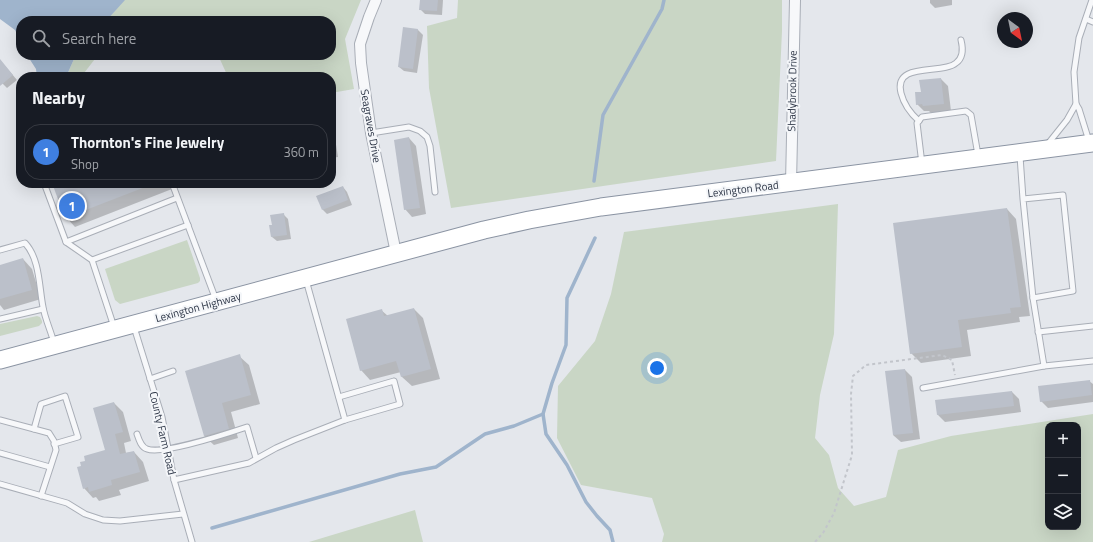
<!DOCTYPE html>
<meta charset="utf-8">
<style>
:root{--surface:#171b24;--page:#20242c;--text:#f1f3f6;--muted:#9ea1a6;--line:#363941;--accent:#7c3aed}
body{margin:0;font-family:"Titillium Web",sans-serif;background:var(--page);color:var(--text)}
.controls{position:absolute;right:12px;bottom:12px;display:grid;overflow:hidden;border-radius:8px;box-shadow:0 4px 16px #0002}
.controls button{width:36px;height:36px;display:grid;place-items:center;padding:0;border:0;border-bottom:1px solid var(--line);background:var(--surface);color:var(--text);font:20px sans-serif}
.compass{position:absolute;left:997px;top:12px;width:36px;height:36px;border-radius:50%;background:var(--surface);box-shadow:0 4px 16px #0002;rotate:147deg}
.you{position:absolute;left:657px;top:368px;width:14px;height:14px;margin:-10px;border:3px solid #fff;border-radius:50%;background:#1a73e8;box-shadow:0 0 0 6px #1a73e833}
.badge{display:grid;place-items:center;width:26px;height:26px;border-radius:50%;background:var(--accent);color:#fff;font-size:13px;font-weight:700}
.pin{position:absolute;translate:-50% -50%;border:2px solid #fff;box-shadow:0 1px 4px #0006}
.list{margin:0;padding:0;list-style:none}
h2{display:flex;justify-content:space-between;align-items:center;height:52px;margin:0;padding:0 16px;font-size:17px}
h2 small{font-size:13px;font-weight:400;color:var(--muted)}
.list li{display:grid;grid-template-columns:26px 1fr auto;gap:12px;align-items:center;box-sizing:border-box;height:56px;margin:0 8px 8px;padding:0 8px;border:1px solid var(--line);border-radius:16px}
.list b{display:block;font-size:15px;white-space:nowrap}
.list p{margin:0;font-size:13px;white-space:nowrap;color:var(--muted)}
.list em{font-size:13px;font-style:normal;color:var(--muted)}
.icon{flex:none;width:22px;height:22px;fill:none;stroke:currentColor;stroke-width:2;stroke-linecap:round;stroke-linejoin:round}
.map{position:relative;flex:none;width:1093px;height:542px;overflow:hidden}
.search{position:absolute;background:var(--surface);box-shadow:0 4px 16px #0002;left:16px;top:16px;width:320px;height:44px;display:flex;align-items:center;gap:10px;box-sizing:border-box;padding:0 14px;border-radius:16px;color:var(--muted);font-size:15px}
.panel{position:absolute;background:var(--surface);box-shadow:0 4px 16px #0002;left:16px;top:72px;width:320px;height:116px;border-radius:16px}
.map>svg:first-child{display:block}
.green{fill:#c9d6c5;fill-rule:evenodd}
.water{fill:#9fb4cc}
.shadow{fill:#0003}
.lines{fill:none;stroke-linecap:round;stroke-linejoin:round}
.stream{stroke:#9fb4cc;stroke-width:3.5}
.building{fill:#bbc0ca}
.service-casing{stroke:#a9aeb7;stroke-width:7}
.minor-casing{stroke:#a9aeb7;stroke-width:12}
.trunk-casing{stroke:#8b94a3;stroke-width:19}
.path{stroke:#c2c5cb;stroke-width:2;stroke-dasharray:3 3;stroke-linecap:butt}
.service{stroke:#f7f8fa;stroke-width:5}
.minor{stroke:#f7f8fa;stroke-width:10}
.trunk{stroke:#fff;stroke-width:17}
.labels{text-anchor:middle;stroke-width:4;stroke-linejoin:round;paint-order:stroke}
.street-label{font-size:11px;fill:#2b3445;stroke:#f4f6f9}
</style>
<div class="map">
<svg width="1093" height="542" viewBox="0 0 1093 542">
<rect width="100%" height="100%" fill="#e4e7ec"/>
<!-- green -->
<g class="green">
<polygon points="124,0 361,0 345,39 354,89 331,93 331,77 228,77 218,55 331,55 331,21 197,21 195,18 159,16 140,21 106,21"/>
<polygon points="458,0 782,0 782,31 776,161 451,208 429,88 427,26 457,18"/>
<polygon points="78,55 98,55 81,77 66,77 74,59"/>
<path d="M838 204 834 334 820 395 815 438 829 455 838 488 854 506 886 497 898 450 951 436 1093 414V542H662L664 534 652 498 581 485 557 438 558 386 595 341 611 294 624 232ZM1048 425H1078V527H1048Z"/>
<polygon points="187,240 200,278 200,281 198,283 120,304 115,300 105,269"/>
<polygon points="37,316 40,317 42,321 42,323 39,326 0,336 0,324"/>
<polygon points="415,510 423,542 309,542"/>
</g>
<!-- water -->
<g class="water">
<polygon points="0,0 125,0 106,21 21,21 21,42 15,30 0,19"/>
<polygon points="27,55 78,55 74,59 66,77 37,77 36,69"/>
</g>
<!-- shadow -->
<g class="shadow">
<polygon points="421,0 443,0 442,15 425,14 420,9"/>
<polygon points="930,0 952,0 952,5 935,8 930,3"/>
<polygon points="404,28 418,30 423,35 417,73 404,71 399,67"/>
<polygon points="0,60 17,80 7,88 0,81"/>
<polygon points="941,79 948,86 951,111 931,113 929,111 924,111 917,104 922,93"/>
<polygon points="331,113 338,157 331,158"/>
<polygon points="409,138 416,146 426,214 412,217 405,209"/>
<polygon points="53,183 169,183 172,189 75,227 66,217"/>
<polygon points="343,187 347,192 352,205 327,214 323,210 318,197"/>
<polygon points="1007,209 1016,219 1030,316 1019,317 1020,322 967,330 971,356 921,363 911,353"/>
<polygon points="283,214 288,219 291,239 277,241 272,237 273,226"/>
<polygon points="23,259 32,269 41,299 4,310 0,305 0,266"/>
<polygon points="414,309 423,318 440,379 412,386 402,377 401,372 370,380 361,370 381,310 388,316"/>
<polygon points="239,356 249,365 260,404 231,412 238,438 214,445 204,436"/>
<polygon points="905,370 912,377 920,439 901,442 893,435"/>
<polygon points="1089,381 1093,384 1093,402 1048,408 1041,401"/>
<polygon points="1012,392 1019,399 1021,412 945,422 938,415 937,401"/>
<polygon points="114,403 123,412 131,441 124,443 126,453 134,452 143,462 149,481 119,490 121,495 99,501 96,497 93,498 84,488 106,451"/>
</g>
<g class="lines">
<!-- stream -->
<g class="stream">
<polyline points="594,181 603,115 662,9 664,0"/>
<polyline points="543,414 546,434 567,465 586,502 597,516 610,530 613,542"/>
<polyline points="212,528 400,474 436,467 485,434 514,426 543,414 552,383 566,345 567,298 595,238"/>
</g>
</g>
<!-- building -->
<g class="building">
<polygon points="420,0 438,0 437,11 419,10"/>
<polygon points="403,27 418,29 413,69 398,67"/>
<polygon points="0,59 13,75 0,86"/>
<polygon points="941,78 944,104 923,106 922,104 916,105 915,92 921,92 919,80"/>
<polygon points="409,137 420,208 404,210 394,140"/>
<polygon points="52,183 152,183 153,184 65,218"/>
<polygon points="343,186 348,200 322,210 316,196"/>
<polygon points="1007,208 1021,307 1010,308 1011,313 958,320 962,347 910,354 893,223"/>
<polygon points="284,213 287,235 271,237 269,225 272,225 270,215"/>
<polygon points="23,258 32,290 0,299 0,265"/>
<polygon points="414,308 431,369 401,377 396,361 360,371 346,319 382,309 384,316"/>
<polygon points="240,354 251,395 222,403 229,429 204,436 185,371"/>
<polygon points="905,369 913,433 893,435 885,371"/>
<polygon points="1090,380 1092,395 1040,402 1038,386"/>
<polygon points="1012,391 1014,406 937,415 935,400"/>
<polygon points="114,402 123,432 115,434 120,454 134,451 140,472 111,480 112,485 89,492 88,487 83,489 77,467 81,466 80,462 85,461 84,456 105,450 93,408"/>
</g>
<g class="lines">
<defs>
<g id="service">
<polyline points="1086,19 1093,22"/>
<path d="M919 121C910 113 904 105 901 93 893 61 943 75 956 63 963 58 963 48 961 40"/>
<polyline points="371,133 409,127 420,131 427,137 430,146 435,192"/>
<polyline points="1089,141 1079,109 1076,104 1074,72 1079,38 1092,0"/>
<polyline points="1047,145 1067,120 1076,104"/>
<polyline points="1020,156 1023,199 1033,298 1073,291 1063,195 1023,199"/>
<polyline points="922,164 917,123 922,117 966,111 971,115 978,155"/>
<polyline points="44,183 66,242 92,260 114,327"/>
<polyline points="172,183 216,300"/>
<polyline points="66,242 177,198"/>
<path d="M0 250 25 243C40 259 39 287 43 307 45 319 51 331 54 343"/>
<polyline points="92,260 188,225"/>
<polyline points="306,280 345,420"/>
<polyline points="0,319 43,309"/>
<polyline points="134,327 162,417 174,480 192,542"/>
<polyline points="1038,332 1093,326"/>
<polyline points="1044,366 1093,361"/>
<polyline points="150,379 173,371"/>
<polyline points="923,388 1044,366 1033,298"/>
<polyline points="0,420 49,433 54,441 56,450 41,496"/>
<polyline points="34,429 41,404 65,396 78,437 54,444"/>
<path d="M137 434C139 440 141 447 147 449 162 455 229 433 247 427L256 458"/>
<polyline points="0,453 50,467"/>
<polyline points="174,480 249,463 276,448 294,440 345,420 400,404 394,381 339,397"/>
<polyline points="0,484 67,503 85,514 103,520 120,521 183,514"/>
</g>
<g id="minor">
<polyline points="376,0 369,17 360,44 361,63 371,133 396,253"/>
<polyline points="791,183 795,0"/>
</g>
<polyline id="trunk" points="0,360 484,230 529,220 601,207 1093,143"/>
</defs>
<!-- service casing -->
<use href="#service" class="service-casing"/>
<!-- minor casing -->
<use href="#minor" class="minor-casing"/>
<!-- trunk casing -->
<use href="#trunk" class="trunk-casing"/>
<!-- path -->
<polyline class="path" points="815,542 823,533 834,513 852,455 851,394 853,376 866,365 942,355 952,360 955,375"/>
<!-- service -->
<use href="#service" class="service"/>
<!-- minor -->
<use href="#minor" class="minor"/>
<!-- trunk -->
<use href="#trunk" class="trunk"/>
</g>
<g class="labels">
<!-- street labels -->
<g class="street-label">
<text transform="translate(792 91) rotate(-89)" y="4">Shadybrook Drive</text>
<text transform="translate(371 126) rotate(80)" y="4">Seagraves Drive</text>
<text transform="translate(743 189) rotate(-7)" y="4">Lexington Road</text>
<text transform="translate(198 307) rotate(-15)" y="4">Lexington Highway</text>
<text transform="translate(163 433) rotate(77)" y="4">County Farm Road</text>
</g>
</g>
</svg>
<div class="controls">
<button>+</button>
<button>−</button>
<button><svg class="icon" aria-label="layers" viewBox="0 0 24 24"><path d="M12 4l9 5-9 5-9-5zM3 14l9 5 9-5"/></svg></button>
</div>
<svg class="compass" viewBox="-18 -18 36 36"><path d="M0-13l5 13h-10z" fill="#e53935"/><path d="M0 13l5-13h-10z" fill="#9ea1a6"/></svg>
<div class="you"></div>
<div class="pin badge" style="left:72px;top:206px;background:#3f7fe0">1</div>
<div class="search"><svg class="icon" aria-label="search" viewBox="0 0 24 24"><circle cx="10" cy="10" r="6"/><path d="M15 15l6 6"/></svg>Search here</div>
<section class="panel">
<h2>Nearby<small></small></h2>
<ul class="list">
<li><span class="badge" style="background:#3f7fe0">1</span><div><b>Thornton's Fine Jewelry</b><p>Shop</p></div><em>360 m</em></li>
</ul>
</section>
</div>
